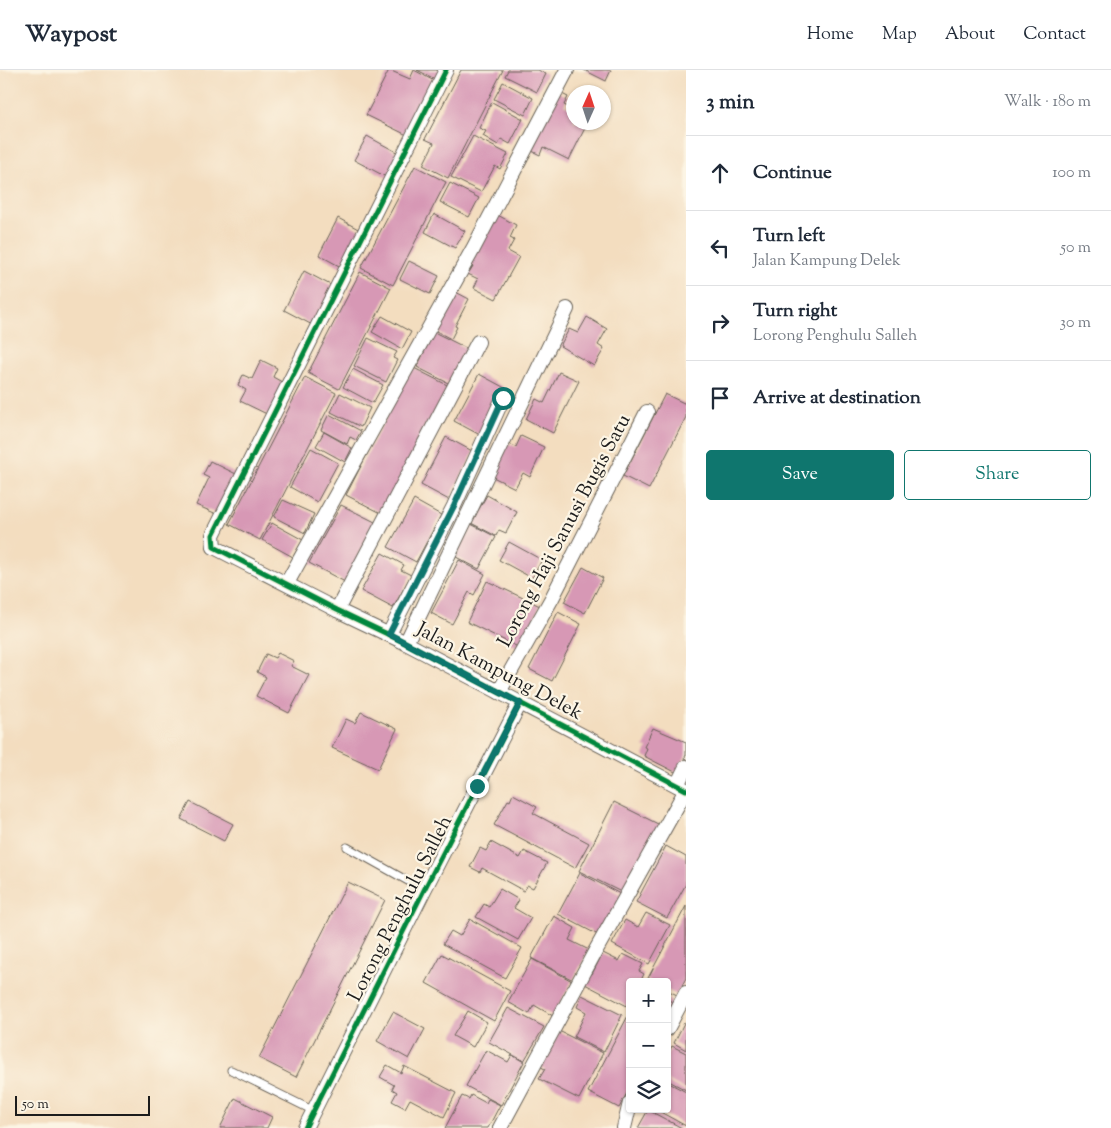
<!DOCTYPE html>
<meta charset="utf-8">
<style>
:root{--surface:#fff;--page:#f6f6f7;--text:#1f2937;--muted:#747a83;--line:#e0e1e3;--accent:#0f766e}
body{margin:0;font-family:"Sorts Mill Goudy",serif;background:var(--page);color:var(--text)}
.controls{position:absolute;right:15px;bottom:15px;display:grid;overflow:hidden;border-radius:5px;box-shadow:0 1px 4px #0004}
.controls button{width:45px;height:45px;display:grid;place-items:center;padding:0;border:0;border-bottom:1px solid var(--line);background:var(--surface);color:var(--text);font:25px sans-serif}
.compass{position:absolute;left:566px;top:15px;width:45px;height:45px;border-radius:50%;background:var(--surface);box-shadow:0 1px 4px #0004;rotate:3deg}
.scale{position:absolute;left:15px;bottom:12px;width:135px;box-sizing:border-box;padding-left:5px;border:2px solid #1c1c1c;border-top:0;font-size:14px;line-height:18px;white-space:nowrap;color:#1c1c1c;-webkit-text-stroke:4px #fcf5e5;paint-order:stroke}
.stop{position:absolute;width:15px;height:15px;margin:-11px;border:4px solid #0f766e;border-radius:50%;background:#fff}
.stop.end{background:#0f766e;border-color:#fff;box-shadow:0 1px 5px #0008}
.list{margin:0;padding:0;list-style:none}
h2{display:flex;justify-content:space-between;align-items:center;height:65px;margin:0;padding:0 20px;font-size:21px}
h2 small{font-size:16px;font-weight:400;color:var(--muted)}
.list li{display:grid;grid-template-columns:32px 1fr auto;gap:15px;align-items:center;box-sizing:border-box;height:75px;padding:0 20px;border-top:1px solid var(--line)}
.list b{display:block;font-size:19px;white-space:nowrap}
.list p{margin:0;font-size:16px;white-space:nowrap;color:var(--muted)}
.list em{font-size:16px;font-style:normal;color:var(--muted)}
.actions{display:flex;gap:10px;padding:15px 20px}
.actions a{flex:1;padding:11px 0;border:1px solid var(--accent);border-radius:5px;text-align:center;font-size:18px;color:var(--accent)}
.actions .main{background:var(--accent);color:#fff}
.icon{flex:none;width:28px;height:28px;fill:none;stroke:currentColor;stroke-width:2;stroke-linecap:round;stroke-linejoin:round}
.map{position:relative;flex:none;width:686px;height:1058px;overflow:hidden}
header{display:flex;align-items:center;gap:30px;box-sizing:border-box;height:70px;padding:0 25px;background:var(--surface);border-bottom:1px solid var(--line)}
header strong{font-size:24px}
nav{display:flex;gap:28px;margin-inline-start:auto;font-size:18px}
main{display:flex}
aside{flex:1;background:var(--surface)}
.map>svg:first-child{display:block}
.building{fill:#d798b5}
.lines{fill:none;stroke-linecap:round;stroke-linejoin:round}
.service-casing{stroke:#676055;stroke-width:9}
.minor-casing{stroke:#676055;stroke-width:16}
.service{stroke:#fff;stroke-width:7}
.minor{stroke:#fff;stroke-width:14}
.cycleway-casing{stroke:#fcf5e5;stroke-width:8}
.cycleway{stroke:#00873e;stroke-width:5}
.route{stroke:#0f766e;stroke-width:6}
.labels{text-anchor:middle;stroke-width:4.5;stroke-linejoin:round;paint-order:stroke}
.street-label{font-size:20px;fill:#1c1c1c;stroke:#fcf5e5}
</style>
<header>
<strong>Waypost</strong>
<nav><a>Home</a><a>Map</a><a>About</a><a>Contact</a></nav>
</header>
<main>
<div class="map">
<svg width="686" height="1058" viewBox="0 0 686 1058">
<rect width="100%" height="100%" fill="#fcf5e5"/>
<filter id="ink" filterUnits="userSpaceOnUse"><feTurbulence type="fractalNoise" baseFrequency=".02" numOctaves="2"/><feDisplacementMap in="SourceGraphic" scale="10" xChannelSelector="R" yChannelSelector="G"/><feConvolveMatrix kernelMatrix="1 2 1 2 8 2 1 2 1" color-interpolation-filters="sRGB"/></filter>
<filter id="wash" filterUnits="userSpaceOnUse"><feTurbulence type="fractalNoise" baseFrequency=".0096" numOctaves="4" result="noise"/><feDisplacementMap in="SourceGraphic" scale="20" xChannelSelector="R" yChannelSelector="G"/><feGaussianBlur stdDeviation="1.12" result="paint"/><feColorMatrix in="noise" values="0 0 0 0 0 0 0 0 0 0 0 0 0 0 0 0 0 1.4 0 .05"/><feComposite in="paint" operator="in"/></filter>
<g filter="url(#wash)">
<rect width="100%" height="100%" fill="#f3ddbf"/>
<g id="blocks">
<!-- building -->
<g class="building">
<polygon points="389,0 410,9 414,0 436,12 409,66 366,45"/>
<polygon points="417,0 444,0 439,11"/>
<polygon points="461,0 503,0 448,108 423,95 434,73 425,69"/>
<polygon points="508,0 538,0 546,4 537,22 505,6"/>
<polygon points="584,0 611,0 606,11"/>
<polygon points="503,12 533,28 525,45 494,29"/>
<polygon points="556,21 568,27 564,35 574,40 574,52 588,52 569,90 543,77 540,85 528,79"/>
<polygon points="492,32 523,49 510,74 501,69 498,75 483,66 486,61 479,58"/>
<polygon points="367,66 404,86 392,110 354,90"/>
<polygon points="473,66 508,84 500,99 495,96 481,122 451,107"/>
<polygon points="415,96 446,112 393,215 361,198"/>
<polygon points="450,113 479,128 469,147 440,132"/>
<polygon points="494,143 516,155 510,168 514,170 508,181 519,187 496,229 474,218 478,209 468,204 473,196 467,193"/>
<polygon points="434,144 465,161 455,178 425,162"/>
<polygon points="338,148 360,160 341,197 319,185"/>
<polygon points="409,191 439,206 430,224 400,209"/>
<polygon points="304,201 340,220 320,259 284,240"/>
<polygon points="360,202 391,218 339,319 308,303"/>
<polygon points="452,220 469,229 455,256 457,257 451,269 432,259"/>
<polygon points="382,246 411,262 402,279 372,262"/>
<polygon points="587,247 607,259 598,275 604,279 594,296 560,276 569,259 578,263"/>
<polygon points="434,262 468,279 450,314 417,297"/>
<polygon points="368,268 397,282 393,288 397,290 386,312 354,296"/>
<polygon points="261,290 277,298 273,307 289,316 273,347 240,331 246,320 238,315 243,305 252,309"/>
<polygon points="412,297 451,317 385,445 346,425"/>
<polygon points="353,299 383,315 373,333 343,317"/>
<polygon points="559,302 579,311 553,363 526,349 536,329 544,333"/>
<polygon points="479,304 505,318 480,365 454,351"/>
<polygon points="305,307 336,323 260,470 229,454"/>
<polygon points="340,323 370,338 361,357 331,342"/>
<polygon points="665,324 686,334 686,347 649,419 623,406"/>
<polygon points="329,344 361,361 356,370 350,367 347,374 321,360"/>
<polygon points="324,362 352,378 345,392 316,376"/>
<polygon points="521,366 544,377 530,407 523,403 515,418 491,406 507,373 516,377"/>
<polygon points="446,367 474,382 449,430 421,415"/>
<polygon points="311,378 338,393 317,432 290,417"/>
<polygon points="210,391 238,405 219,445 196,435 209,408 203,405"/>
<polygon points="487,425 517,442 506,463 499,460 496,466 471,453"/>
<polygon points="283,430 314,444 305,463 274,447"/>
<polygon points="414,430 441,445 416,492 388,477"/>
<polygon points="341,435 377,453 345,512 309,493"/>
<polygon points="272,453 303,470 293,487 262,470"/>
<polygon points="469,453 496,467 479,499 456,487 459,481 453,477"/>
<polygon points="509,472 542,490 532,508 499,490"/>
<polygon points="382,483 404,495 401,500 411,505 393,538 361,521"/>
<polygon points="459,490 485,504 474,525 469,522 452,554 431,543"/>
<polygon points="583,497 603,508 585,543 564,532"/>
<polygon points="487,511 540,536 520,578 467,552"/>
<polygon points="558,542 581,554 552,611 529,599"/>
<polygon points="278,583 294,591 291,596 309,605 289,643 256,626 266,607 257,602 266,584 275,588"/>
<polygon points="361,642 397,659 378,699 332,678 346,649 355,653"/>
<polygon points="653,658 686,672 686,685 677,703 644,686 647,678 644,677"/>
<polygon points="513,724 537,737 533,743 589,773 575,798 494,755 508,730 510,731"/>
<polygon points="190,732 233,754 224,771 181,749"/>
<polygon points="614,732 660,755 625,824 579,801"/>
<polygon points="491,772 520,788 524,781 547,793 533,818 527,815 524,821 482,798 480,802 470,797 480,778 486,781"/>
<polygon points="666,776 686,787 686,814 667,848 636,832"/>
<polygon points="580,803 622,825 600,866 558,844"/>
<polygon points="348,812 385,830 296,1007 259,988"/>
<polygon points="500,819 519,830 514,838 531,848 518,870 476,847 484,834 489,837"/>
<polygon points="686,836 686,908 677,925 667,920 667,912 651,912 647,910"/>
<polygon points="646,843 670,855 649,894 612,874 625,850 638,857"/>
<polygon points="554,846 575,858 569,870 589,880 573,910 531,888"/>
<polygon points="470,849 522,878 505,908 443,874 451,861 460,866"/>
<polygon points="603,883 619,891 623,884 643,894 639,901 644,904 640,912 630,912 630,930 627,936 583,913 588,903 592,904"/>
<polygon points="442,884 510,921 494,951 426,913"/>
<polygon points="532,889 572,911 553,946 534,935 529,944 508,932"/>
<polygon points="582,925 622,945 604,982 574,967 586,942 577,937"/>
<polygon points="667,929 674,933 667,945"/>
<polygon points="508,938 544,957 524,991 489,972"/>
<polygon points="468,941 487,952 473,977 453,966"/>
<polygon points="393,942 425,959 409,989 377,971"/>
<polygon points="630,942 630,1017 619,1038 588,1022"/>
<polygon points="684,953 686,953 686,980 674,973"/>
<polygon points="559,961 603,983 579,1029 539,1009 545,999 541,997"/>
<polygon points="672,976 686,983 686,1020 667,1010 667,985"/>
<polygon points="486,980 508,992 512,985 524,992 501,1035 466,1016"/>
<polygon points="387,995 401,1003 404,996 456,1023 444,1047 410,1029 405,1038 392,1031 397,1022 392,1019 394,1015 380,1007"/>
<polygon points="667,1012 686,1022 686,1056 655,1039 667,1039"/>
<polygon points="471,1025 486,1033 488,1029 500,1035 488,1058 445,1058 462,1026 469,1029"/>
<polygon points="235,1028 272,1047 267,1058 220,1058"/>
<polygon points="648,1040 682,1058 638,1058"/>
</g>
</g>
</g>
<g filter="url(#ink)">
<use href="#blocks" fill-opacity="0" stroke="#676055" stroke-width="1"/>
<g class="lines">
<defs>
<g id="service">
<polyline points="347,777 424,820"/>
<polyline points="231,1000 314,1041"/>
</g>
<g id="minor">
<polyline points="446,0 213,465 214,477 337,540 402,571 686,720"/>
<polyline points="287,513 473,179 567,0"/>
<polyline points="337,540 478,272"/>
<polyline points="389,564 454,436 503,328"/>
<polyline points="406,573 567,239"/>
<polyline points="499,622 552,528 647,342"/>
<polyline points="677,715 686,697"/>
<polyline points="667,959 686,923"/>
<polyline points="305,1058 424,820 520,633"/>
<polyline points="500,1058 596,880 686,720"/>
<polyline points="624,1058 630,1033"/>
</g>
</defs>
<!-- service casing -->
<use href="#service" class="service-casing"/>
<!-- minor casing -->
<use href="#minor" class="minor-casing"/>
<!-- service -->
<use href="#service" class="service"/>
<!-- minor -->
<use href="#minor" class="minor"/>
<defs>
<g id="cycleway">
<polyline points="446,0 213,465 214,477 337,540 402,571 686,720"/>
<polyline points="305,1058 424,820 520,633"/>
</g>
</defs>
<!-- cycleway casing -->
<use href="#cycleway" class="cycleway-casing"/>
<!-- cycleway -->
<use href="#cycleway" class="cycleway"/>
</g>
</g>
<g class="lines" filter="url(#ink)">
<!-- route -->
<polyline class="route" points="477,716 520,633 389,564 454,436 503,328"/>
</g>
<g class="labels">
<!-- street labels -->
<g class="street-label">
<text transform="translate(563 460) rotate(-62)" y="7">Lorong Haji Sanusi Bugis Satu</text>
<text transform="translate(500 600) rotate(28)" y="7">Jalan Kampung Delek</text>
<text transform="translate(399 838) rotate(-63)" y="7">Lorong Penghulu Salleh</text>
</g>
</g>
</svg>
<div class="controls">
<button>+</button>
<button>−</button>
<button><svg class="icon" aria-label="layers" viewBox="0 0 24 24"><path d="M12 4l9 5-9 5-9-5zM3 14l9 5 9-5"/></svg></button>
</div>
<svg class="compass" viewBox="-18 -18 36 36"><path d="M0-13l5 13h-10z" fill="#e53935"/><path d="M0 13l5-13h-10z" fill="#747a83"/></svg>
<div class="scale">50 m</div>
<div class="stop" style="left:503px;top:328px"></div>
<div class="stop end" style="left:477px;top:716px"></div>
</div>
<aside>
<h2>3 min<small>Walk · 180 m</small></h2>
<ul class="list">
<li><svg class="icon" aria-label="ahead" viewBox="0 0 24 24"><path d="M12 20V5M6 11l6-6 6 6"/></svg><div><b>Continue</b></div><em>100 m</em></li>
<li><svg class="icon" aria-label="left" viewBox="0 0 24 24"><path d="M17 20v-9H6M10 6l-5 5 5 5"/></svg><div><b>Turn left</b><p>Jalan Kampung Delek</p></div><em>50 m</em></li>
<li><svg class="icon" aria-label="right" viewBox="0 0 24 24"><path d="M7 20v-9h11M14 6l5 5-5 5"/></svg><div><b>Turn right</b><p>Lorong Penghulu Salleh</p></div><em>30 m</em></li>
<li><svg class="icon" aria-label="arrive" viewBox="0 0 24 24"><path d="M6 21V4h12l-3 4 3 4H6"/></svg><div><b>Arrive at destination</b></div></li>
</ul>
<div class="actions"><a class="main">Save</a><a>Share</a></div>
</aside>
</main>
